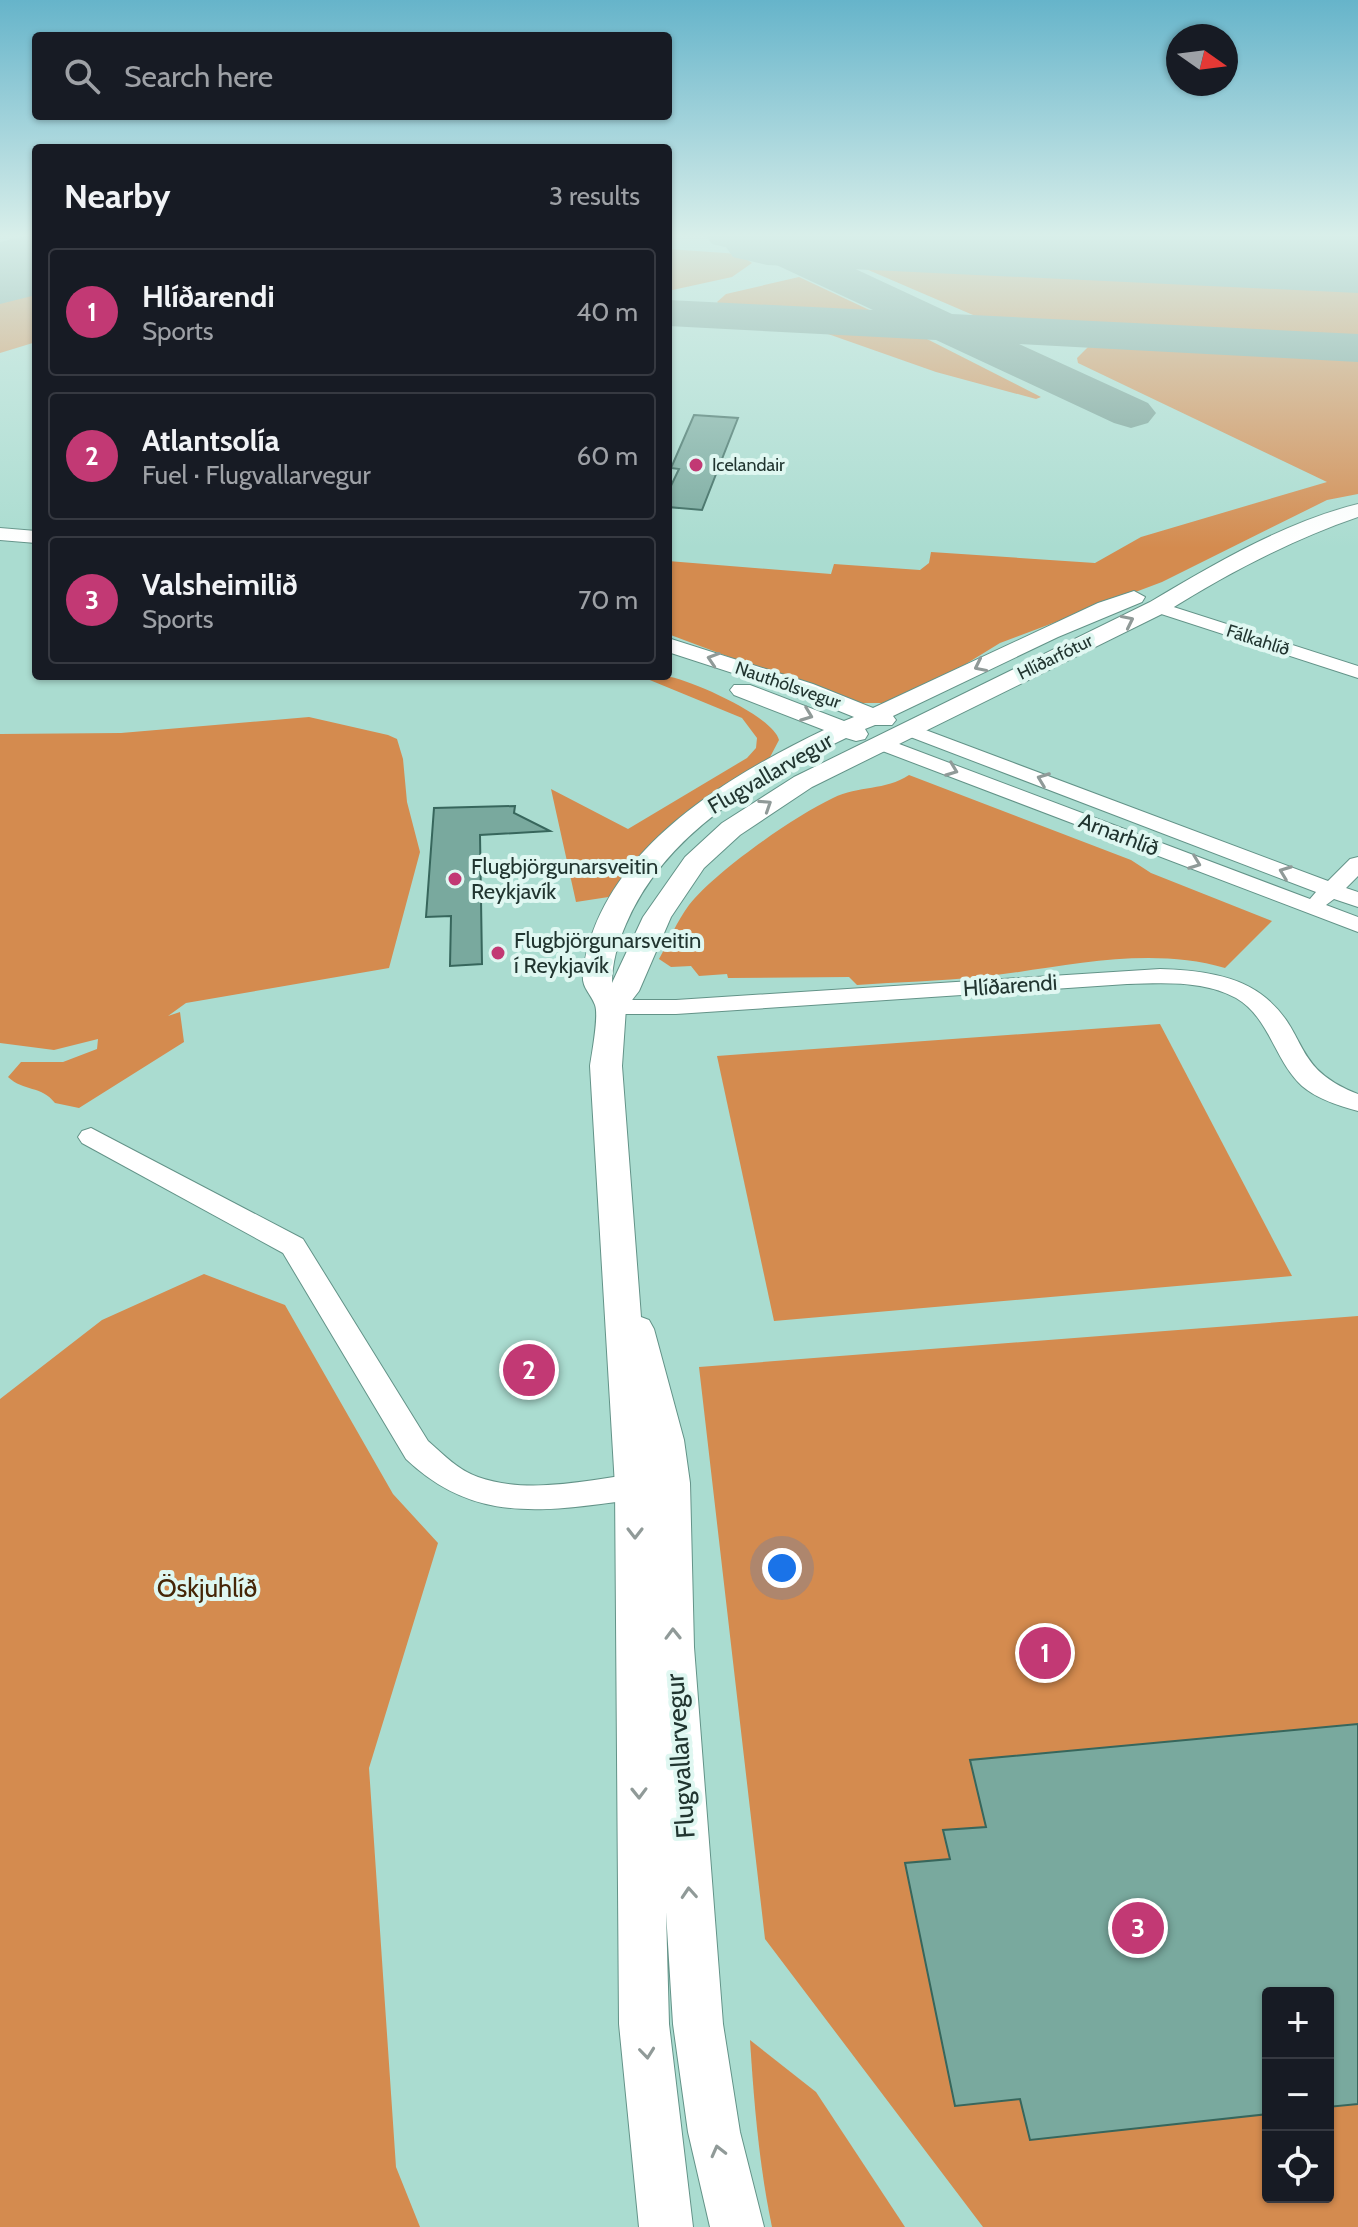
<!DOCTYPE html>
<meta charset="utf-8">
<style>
:root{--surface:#171b24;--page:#20242c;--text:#f1f3f6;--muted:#9ea1a6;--line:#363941;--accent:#c23974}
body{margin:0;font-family:Cabin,sans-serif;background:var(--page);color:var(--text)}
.controls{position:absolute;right:24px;bottom:24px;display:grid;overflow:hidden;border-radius:8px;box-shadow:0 2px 6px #0004}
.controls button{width:72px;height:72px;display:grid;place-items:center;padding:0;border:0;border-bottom:2px solid var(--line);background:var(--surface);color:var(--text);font:40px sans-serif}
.compass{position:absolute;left:1166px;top:24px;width:72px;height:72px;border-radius:50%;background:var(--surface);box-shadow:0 2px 6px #0004;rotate:104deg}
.you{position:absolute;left:782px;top:1568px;width:28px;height:28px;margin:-20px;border:6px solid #fff;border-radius:50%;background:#1a73e8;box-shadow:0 0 0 12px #1a73e833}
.badge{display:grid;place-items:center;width:52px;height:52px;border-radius:50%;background:var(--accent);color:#fff;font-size:26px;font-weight:700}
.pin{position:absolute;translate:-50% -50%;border:4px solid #fff;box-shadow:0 2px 8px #0006}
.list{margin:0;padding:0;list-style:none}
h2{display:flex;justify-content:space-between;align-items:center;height:104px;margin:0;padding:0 32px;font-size:34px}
h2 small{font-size:26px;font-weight:400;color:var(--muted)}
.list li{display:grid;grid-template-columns:52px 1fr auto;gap:24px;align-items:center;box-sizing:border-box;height:128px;margin:0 16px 16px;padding:0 16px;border:2px solid var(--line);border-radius:8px}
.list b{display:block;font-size:30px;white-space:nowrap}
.list p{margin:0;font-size:26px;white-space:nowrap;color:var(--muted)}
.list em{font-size:26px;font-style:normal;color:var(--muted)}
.icon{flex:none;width:44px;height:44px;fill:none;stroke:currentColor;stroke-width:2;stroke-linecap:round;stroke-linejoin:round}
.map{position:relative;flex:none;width:1358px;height:2227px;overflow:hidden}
.search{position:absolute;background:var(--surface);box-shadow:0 2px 6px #0004;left:32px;top:32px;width:640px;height:88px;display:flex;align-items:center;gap:20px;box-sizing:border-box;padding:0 28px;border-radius:8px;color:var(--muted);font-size:30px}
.panel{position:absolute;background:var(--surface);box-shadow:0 2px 6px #0004;left:32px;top:144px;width:640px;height:536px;border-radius:8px}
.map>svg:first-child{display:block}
.green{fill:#d48b4f;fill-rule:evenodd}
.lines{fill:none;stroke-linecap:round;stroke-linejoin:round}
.taxiway{fill:#759c92;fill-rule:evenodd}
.runway{fill:#759c92;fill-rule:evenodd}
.building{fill:#79a99e;stroke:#37665c;stroke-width:2}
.minor-casing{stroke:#639388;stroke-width:2}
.tertiary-casing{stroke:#639388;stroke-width:2}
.minor{fill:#fff;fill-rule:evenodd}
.tertiary{fill:#fff;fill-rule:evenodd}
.oneway{stroke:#909a98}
.poi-dot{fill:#c23974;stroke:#dff7f1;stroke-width:3}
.labels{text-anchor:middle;stroke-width:8;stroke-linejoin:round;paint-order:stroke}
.far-poi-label{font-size:18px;fill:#213530;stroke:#dff7f1;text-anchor:start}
.far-street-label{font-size:18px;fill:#213530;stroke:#dff7f1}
.street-label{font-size:22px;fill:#213530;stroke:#dff7f1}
.poi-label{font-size:22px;fill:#213530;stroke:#dff7f1;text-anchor:start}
.near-park-label{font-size:26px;fill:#462507;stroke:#dff7f1}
.near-street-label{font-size:26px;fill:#213530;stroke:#dff7f1}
</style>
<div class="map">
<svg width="1358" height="2227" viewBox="0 0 1358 2227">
<rect width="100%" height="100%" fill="#aadcd0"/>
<!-- green -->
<g class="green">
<polygon points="1165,236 1358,236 1358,244"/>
<polygon points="668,249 739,254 752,263 732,277 668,291"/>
<polygon points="916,260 1358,281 1358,337 980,318 859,266"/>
<polygon points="799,277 880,315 722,307 717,302 726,294"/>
<polygon points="36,292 36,342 0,353 0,297"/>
<polygon points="811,328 894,332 927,339 1041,397 1036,399 936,372"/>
<polygon points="1123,345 1358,357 1358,494 1327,500 1162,582 1000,643 930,686 894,703 852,703 668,634 668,561 831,574 834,564 920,570 929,563 931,552 1095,563 1141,537 1327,482 1078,363 1077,358 1088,347"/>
<path d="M640 676C648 676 657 675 666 676 689 679 773 716 779 740L769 759 615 896 576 902 551 789 628 829 747 758 756 748 757 738 742 718Z"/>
<path d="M309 717 388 735 397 739 403 759 407 802 420 852 389 968 186 1003 168 1016 180 1012 184 1042 79 1108 55 1103C41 1085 24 1092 8 1077L21 1062H63L97 1049 98 1039 54 1050 0 1043V734L121 733Z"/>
<path d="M909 775 1131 860 1151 873 1272 921 1225 968C1145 945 1061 968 981 977 940 981 898 982 857 985L849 977 728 978 727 974 699 976 691 966 671 967 659 959C669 941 677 921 689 905 716 871 793 817 833 798 859 785 885 791 909 775Z"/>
<polygon points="1160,1024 1292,1276 774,1321 717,1056"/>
<polygon points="204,1274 285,1305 393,1494 438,1543 369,1768 396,2167 420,2227 0,2227 0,1399 102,1320"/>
<path d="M1358 1316V2227H983L765 1939 699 1367ZM1268 1993H1328V2197H1268Z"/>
<path d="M750 2040 816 2092 905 2227H772C759 2165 754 2103 750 2040Z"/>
</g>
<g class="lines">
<!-- taxiway -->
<g class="taxiway">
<path d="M706 236H779L816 253 838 240 854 236H960L966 244 960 252C924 261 881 244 849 266L952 314 1358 334V362L1019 344 1148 403 1156 413 1148 423 1131 428 1114 423 936 340 668 326V300L873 310 751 253 712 244Z"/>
<polygon points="0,266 36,267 36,293 0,290"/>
</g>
<!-- runway -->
<g class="runway">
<polygon points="25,236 36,236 36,295 0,304 0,242"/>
<polygon points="718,236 1358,236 1358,293 767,265 733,257"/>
</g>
</g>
<!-- building -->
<g class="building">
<polygon points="694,415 738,418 702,510 668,507 668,492 679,469 671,468"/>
<polygon points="515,806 514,813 550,831 480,835 482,964 450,966 451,916 426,917 434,808"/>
<polygon points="1358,1724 1358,2104 1328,2107 1328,1993 1268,1993 1268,2114 1030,2140 1020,2099 955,2106 905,1863 950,1859 943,1830 986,1827 970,1760"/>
</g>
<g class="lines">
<defs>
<g id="minor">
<polygon points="1158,602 1358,666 1358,678 1152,611 1149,607 1152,603"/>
<polygon points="907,723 1328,881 1350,859 1358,857 1358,876 1346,888 1358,892 1358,907 1334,899 1326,905 1358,917 1358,932 872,747 869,743 879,737 886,739 1310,899 1316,892 900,733 897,729"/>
<path d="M1160 969C1195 970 1238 974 1266 998 1309 1034 1291 1068 1358 1094V1111C1339 1106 1317 1099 1302 1086 1274 1060 1270 1018 1236 998 1204 980 1162 983 1127 984L676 1014H611L602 1012 599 1007 602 1002 611 1000H676Z"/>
<path d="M91 1128 303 1239 428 1441C444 1455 458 1470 478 1477 531 1496 596 1478 650 1472L661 1476 666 1485 661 1494C642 1500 621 1501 601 1504 524 1514 465 1515 406 1459L283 1253 82 1143 78 1137 82 1131Z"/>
</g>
<g id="tertiary">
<path d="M1358 504V517C1291 540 1226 574 1166 612L812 787 740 835 704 868 671 917 639 991 626 1008 622 1066 641 1317 649 1320 654 1329 684 1440 690 1483 694 1647 723 2024 740 2132 764 2227H710L688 2132 673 2024 666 1912 669 2024 693 2227H639L619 2024 615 1486 590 1066C592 1052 599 1016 595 1005 590 992 581 988 583 972 599 852 726 777 824 730L734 695 730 690 734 685H750L844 721 854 717 797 694 668 652V638L813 684 873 708 1098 603 1134 591 1145 597 1142 602 1058 637 893 716 896 720 892 725H875L865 729 868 734 865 739 856 741 846 738C759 780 666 831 626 924 618 942 612 963 612 983L643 917 685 857 722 823 794 777 1150 602C1214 564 1285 522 1358 504Z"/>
<polygon points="0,528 36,531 36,543 0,540"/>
</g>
</defs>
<!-- minor casing -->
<use href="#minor" class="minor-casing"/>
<!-- tertiary casing -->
<use href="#tertiary" class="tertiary-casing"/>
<!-- minor -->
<use href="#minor" class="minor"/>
<!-- tertiary -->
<use href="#tertiary" class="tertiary"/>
</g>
<!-- one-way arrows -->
<defs><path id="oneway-chevron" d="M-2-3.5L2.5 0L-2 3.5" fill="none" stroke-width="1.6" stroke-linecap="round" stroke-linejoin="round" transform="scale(2)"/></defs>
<g class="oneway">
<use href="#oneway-chevron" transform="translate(1128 621) rotate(-26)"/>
<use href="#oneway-chevron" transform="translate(713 659) rotate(-162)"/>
<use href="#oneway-chevron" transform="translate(980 666) rotate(154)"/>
<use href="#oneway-chevron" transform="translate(807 715) rotate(21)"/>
<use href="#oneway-chevron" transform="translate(952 770) rotate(21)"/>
<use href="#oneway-chevron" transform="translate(1043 779) rotate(-159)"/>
<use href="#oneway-chevron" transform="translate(766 805) rotate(-33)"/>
<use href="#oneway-chevron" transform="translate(1195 863) rotate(21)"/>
<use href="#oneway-chevron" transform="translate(1285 872) rotate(-159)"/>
<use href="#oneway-chevron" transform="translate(635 1533) rotate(90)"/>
<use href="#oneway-chevron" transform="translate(673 1634) rotate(-91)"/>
<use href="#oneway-chevron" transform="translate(639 1793) rotate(89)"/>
<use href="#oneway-chevron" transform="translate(689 1893) rotate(-94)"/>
<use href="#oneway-chevron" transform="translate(647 2053) rotate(84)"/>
<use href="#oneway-chevron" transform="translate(718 2151) rotate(-104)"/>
</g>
<!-- sky -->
<linearGradient id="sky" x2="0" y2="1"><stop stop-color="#66b4ca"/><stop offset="0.43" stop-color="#d9efea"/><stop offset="1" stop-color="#d9efea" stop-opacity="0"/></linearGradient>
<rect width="1358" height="548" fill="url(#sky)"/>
<!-- markers -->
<g class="poi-dot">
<circle cx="696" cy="465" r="8"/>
<circle cx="455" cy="879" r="8"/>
<circle cx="498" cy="953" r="8"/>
</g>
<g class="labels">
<!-- far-poi labels -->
<g class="far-poi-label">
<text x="712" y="471">Icelandair</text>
</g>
<!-- far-street labels -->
<g class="far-street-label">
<text transform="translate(1258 640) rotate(18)" y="6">Fálkahlíð</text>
<text transform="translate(1055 657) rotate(-26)" y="6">Hlíðarfótur</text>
<text transform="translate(788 685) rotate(19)" y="6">Nauthólsvegur</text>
</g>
<!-- street labels -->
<g class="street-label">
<text transform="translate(770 773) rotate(-30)" y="8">Flugvallarvegur</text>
<text transform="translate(1119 834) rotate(21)" y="8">Arnarhlíð</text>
<text transform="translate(1010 985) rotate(-4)" y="8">Hlíðarendi</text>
</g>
<!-- poi labels -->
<g class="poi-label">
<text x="471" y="874">Flugbjörgunarsveitin<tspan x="471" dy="25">Reykjavík</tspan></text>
<text x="514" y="948">Flugbjörgunarsveitin<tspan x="514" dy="25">í Reykjavík</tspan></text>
</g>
<!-- near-park labels -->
<g class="near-park-label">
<text x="207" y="1597">Öskjuhlíð</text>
</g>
<!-- near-street labels -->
<g class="near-street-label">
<text transform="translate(680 1756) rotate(-94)" y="9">Flugvallarvegur</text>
</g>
</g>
</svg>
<div class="controls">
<button>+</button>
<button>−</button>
<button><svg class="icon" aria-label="locate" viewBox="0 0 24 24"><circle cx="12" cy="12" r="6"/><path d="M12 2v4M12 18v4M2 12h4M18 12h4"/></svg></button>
</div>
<svg class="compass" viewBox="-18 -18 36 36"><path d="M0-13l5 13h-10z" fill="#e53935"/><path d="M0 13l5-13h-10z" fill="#9ea1a6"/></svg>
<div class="you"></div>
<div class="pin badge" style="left:1045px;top:1653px">1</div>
<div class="pin badge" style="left:529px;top:1370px">2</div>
<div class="pin badge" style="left:1138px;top:1928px">3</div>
<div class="search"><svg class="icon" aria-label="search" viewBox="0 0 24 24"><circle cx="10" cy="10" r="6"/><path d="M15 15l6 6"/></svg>Search here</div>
<section class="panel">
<h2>Nearby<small>3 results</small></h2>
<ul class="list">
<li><span class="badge">1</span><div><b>Hlíðarendi</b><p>Sports</p></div><em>40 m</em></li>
<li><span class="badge">2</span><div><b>Atlantsolía</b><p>Fuel · Flugvallarvegur</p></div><em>60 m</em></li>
<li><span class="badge">3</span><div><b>Valsheimilið</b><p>Sports</p></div><em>70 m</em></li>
</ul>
</section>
</div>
